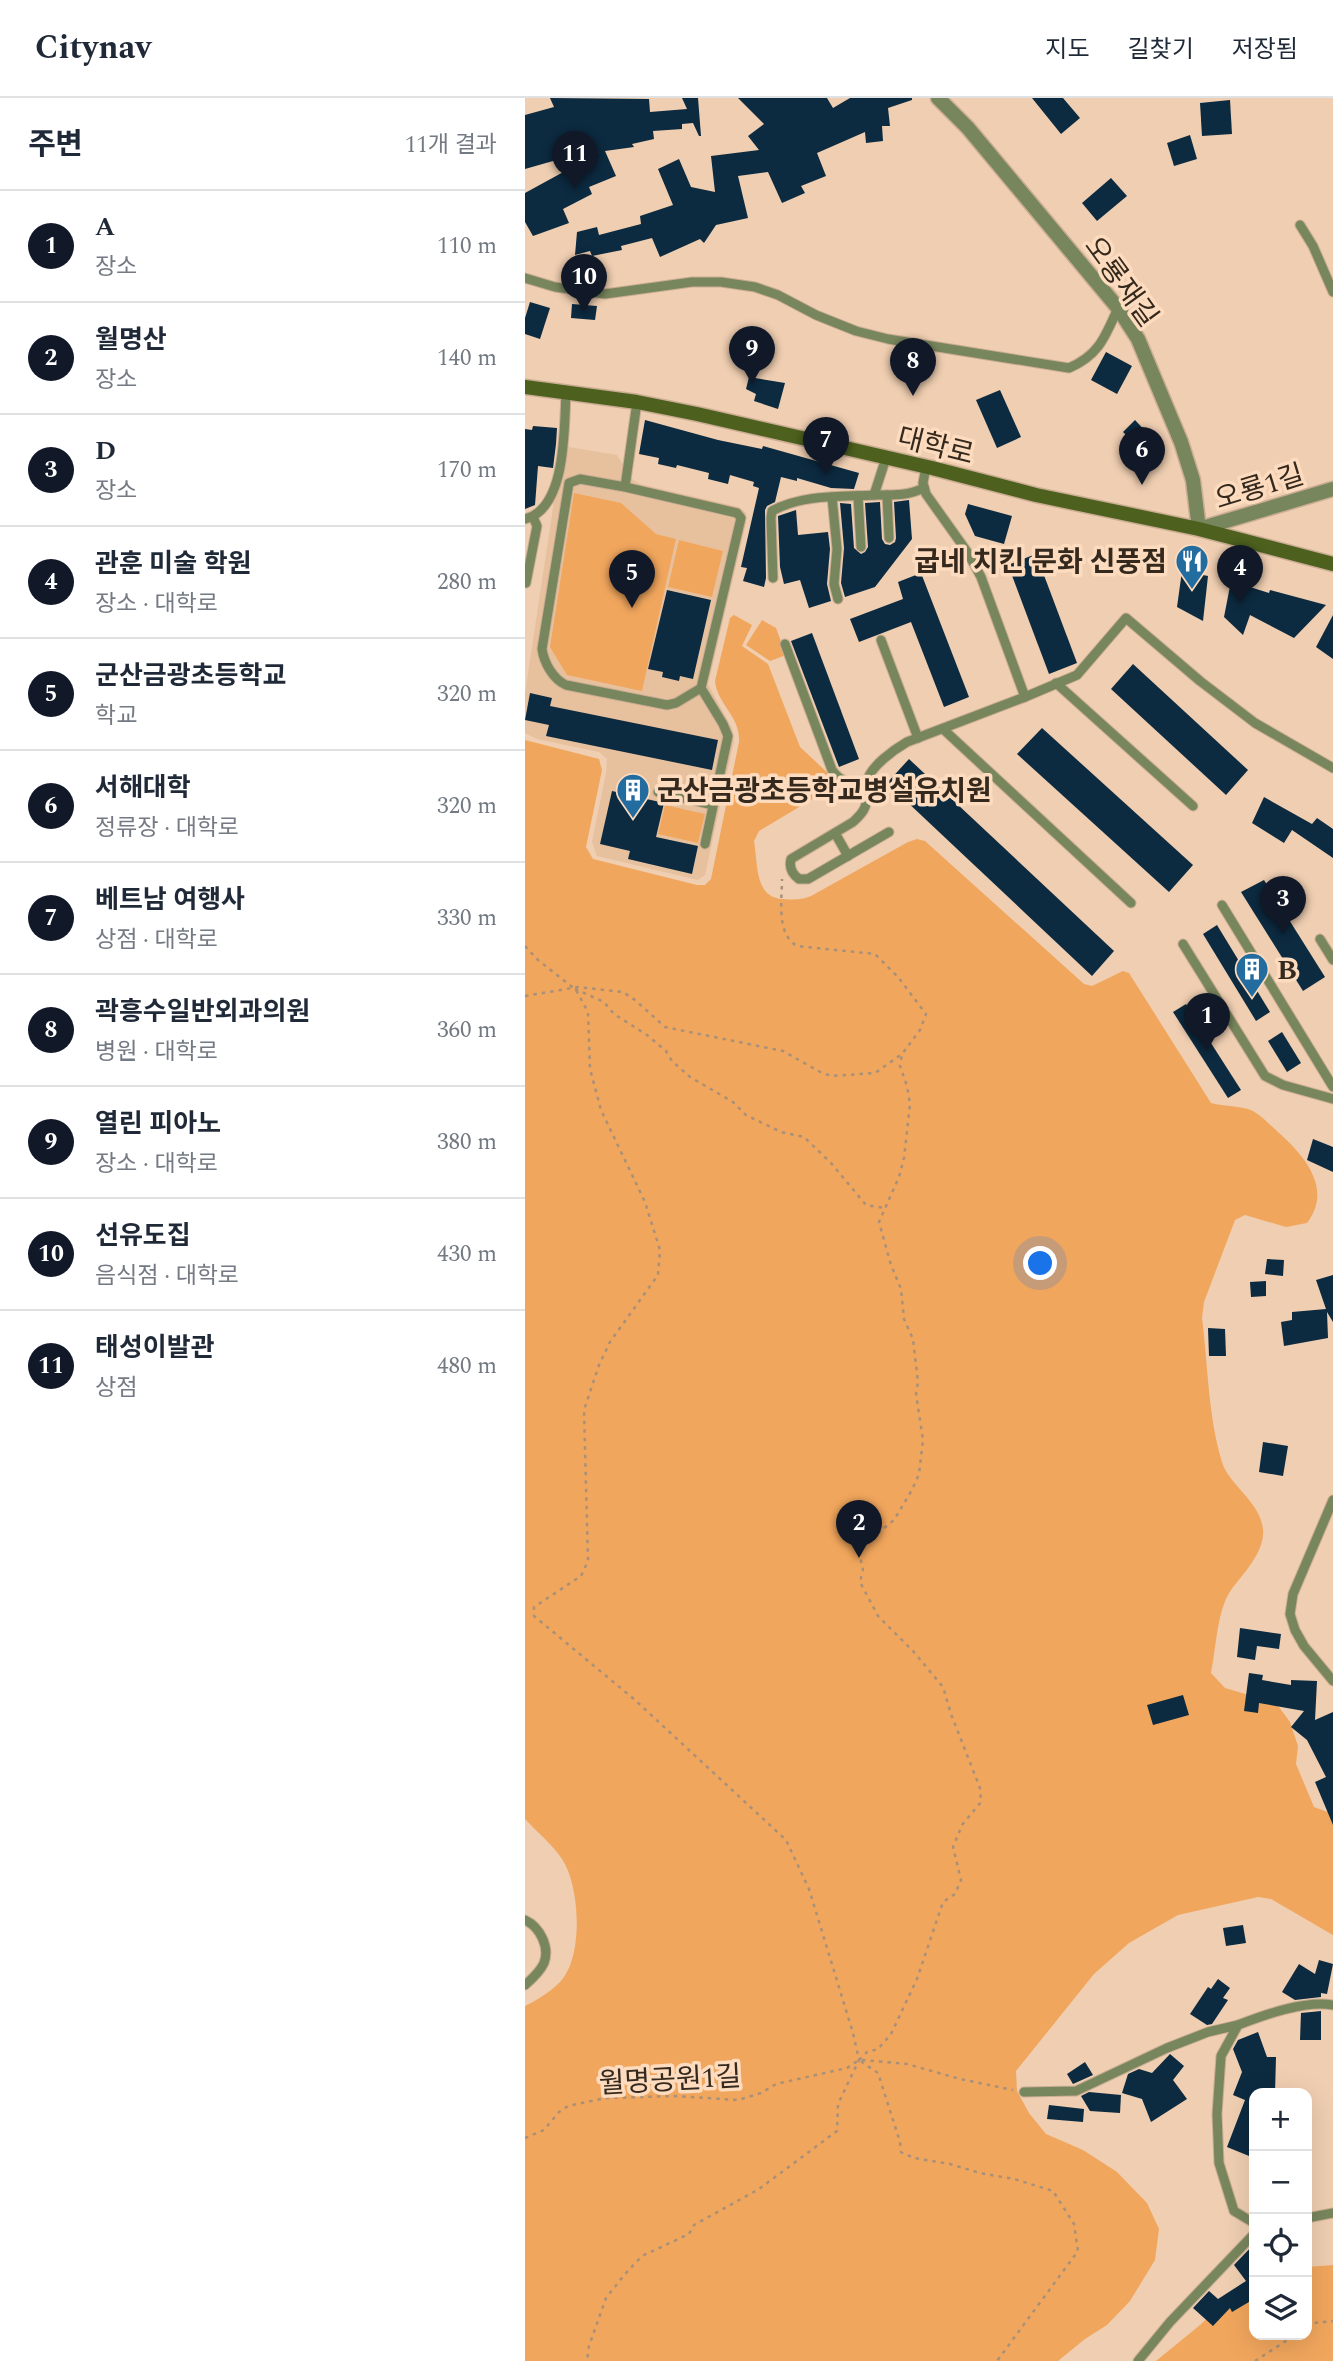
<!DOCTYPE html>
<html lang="ko">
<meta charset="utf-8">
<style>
:root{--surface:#fff;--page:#f2f2f3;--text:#1f2937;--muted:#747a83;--line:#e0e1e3;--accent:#111827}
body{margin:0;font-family:Spectral,"Noto Sans KR",serif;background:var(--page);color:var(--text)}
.controls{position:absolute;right:21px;bottom:21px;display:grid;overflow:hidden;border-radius:14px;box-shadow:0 7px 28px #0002}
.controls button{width:63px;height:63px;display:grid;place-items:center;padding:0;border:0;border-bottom:2px solid var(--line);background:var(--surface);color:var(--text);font:35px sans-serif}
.you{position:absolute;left:516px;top:1166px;width:24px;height:24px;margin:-18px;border:5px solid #fff;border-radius:50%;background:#1a73e8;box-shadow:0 0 0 10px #1a73e833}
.badge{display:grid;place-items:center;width:46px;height:46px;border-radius:50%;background:var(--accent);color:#fff;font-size:23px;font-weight:700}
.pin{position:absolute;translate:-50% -58px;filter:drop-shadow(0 2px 4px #0008)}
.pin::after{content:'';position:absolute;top:37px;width:24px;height:21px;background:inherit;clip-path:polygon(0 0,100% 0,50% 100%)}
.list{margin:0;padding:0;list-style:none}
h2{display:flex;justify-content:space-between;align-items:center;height:91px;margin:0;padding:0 28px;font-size:30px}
h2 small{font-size:23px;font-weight:400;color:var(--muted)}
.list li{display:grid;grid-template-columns:46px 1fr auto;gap:21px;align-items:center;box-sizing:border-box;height:112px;padding:0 28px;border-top:2px solid var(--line)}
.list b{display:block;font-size:26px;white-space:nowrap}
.list p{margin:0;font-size:23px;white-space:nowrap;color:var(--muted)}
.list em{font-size:23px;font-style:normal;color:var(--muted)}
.icon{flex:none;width:38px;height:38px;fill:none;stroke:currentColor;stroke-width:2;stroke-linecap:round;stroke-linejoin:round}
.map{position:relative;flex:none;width:808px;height:2263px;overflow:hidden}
header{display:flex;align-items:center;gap:42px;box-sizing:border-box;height:98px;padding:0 35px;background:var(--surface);border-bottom:2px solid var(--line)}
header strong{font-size:33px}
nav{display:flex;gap:38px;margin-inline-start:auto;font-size:24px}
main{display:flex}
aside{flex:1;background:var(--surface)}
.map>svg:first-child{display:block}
.built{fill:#e7c19e}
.green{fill:#f1a65d}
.building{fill:#0c2a40}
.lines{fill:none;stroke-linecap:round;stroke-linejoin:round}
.lane-casing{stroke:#caad93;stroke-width:11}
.street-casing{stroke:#caad93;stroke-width:17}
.secondary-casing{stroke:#caad93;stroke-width:17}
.path{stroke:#a99079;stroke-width:2.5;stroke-dasharray:3.5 5;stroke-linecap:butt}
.lane{stroke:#78865d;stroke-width:9}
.street{stroke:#78865d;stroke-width:14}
.secondary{stroke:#4d601d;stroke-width:14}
.labels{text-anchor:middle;stroke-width:7;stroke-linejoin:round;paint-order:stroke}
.street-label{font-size:28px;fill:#35291d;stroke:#fcdbbe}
.poi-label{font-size:28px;font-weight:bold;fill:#35291d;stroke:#fcdbbe;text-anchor:start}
</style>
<header>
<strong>Citynav</strong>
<nav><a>지도</a><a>길찾기</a><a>저장됨</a></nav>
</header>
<main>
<aside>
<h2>주변<small>11개 결과</small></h2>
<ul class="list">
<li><span class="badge">1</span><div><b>A</b><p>장소</p></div><em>110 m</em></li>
<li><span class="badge">2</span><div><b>월명산</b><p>장소</p></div><em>140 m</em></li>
<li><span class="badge">3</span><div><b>D</b><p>장소</p></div><em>170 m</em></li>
<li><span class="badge">4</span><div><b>관훈 미술 학원</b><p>장소 · 대학로</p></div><em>280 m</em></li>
<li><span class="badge">5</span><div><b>군산금광초등학교</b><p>학교</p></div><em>320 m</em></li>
<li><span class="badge">6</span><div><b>서해대학</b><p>정류장 · 대학로</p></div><em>320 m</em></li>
<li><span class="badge">7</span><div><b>베트남 여행사</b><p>상점 · 대학로</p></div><em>330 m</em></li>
<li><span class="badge">8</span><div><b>곽흥수일반외과의원</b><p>병원 · 대학로</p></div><em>360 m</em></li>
<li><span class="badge">9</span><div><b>열린 피아노</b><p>장소 · 대학로</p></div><em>380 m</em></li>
<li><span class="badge">10</span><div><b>선유도집</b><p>음식점 · 대학로</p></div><em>430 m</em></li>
<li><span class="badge">11</span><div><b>태성이발관</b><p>상점</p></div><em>480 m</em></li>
</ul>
</aside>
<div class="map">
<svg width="808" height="2263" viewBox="0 0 808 2263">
<rect width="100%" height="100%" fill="#efceb1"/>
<!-- built -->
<polygon class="built" points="44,349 92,357 108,382 115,386 214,409 221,415 221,425 183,586 207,630 209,643 180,777 173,782 72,758 67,744 81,675 82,661 74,654 12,641 0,635 0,595 36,357 40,350"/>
<!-- green -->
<g class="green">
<polygon points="49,395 96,405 131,436 151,441 117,593 42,577 25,549"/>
<polygon points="154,442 198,453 187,499 143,489"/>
<path d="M209 517 227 527 217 548 243 566 275 649 305 677 309 685 304 691 234 733 229 743C233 765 229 800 258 801 269 802 276 802 286 798L383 744 392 741 400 743 559 886 567 888 598 873 604 875 686 1005C700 1009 714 1007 728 1013 737 1018 745 1027 753 1034 780 1058 808 1091 782 1125L761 1129 720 1117 710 1122 679 1204 677 1220C683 1267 683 1318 697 1364 703 1386 736 1404 738 1432 740 1454 718 1476 706 1492 692 1512 691 1551 686 1575L700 1590 751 1605 765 1624 773 1648 771 1666 789 1709 808 1716V1837L746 1801 733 1799 653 1817 604 1845 569 1876 491 1973 492 1993 504 2015 521 2036 558 2052 592 2074 622 2105 634 2131 630 2162 605 2203 582 2227 560 2241 533 2263H0V1908C12 1902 25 1894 35 1884 59 1859 55 1788 37 1761 27 1746 12 1734 0 1721V642L74 661 77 672 61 749 68 761 172 787H180L186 781 214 644C216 619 192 606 190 583L205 520Z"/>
<polygon points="237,522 251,530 261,557 245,563 221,547"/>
<polygon points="140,707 180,716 173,745 133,736"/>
<polygon points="808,2167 808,2263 631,2263 675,2227 701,2202 729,2185 729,2237 782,2237 782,2169"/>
</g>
<!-- building -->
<g class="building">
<polygon points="25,0 124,1 125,14 162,11 157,0 173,0 176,38 174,38 168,25 157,26 157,31 128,33 129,41 107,46 109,49 80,53 91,78 64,89 67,96 38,111 44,125 8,138 0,124 0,95 73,55 70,51 0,71 0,17 29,9"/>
<polygon points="213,0 302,0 308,10 325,0 387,0 387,2 363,10 365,28 357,28 358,43 341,45 340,34 292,55 301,78 276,88 280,95 257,105 243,74 213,78 223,120 191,127 179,145 175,141 135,159 127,140 96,148 97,152 67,158 65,153 50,157 52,134 72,129 74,137 116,126 115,118 148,107 133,71 154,61 166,89 190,94 186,58 234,52 223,38 239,26"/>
<polygon points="507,0 538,0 555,20 536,36"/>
<polygon points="705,2 707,36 677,38 675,5"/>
<polygon points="665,37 672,61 649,68 642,45"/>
<polygon points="586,80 602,98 572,123 557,105"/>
<polygon points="5,204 25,210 15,241 0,236 0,220"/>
<polygon points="47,206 72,208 70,222 46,220"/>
<polygon points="581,254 607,268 592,296 566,282"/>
<polygon points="224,279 260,285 253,311 229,303 231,296 221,291"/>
<polygon points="475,292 496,339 472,350 451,302"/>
<polygon points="120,322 193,342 237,351 238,348 334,375 329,391 306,390 272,380 272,383 256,379 250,404 242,408 240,412 241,480 239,489 218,483 222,470 216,469 234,390 228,388 229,384 205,377 203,386 183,381 184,375 152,367 151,370 133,366 134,360 114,356"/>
<polygon points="610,322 625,338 613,349 598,334"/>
<polygon points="8,328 32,330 31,346 28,370 13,368 10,407 0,411 0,331 7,332"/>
<polygon points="384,402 387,441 350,489 320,499 316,485 319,450 315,405 326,406 329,450 336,456 340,454 343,449 340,405 355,404 357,441 360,446 365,447 370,444 371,440 369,404"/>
<polygon points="443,406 487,418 479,446 450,438 440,416"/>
<polygon points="271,412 273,437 303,434 305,451 302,486 306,503 284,510 275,482 259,486 255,469 253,418"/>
<polygon points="511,456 552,565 524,576 483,467"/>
<polygon points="657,473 683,478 678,523 652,509"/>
<polygon points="396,475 444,599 419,609 386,524 334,544 325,521 378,501 373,484"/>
<polygon points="706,483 744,495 745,492 801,507 769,540 725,517 718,537 699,519"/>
<polygon points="142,492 186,502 168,581 155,578 154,583 137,579 138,574 123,571"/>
<polygon points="808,517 808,561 791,549"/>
<polygon points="287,535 334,661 314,669 266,543"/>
<polygon points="608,566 723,672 701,697 586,591"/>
<polygon points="5,595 27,600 25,608 193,642 187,672 21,638 24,627 0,622"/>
<polygon points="517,630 668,767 644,794 492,656"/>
<polygon points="384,661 589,853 567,878 362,685"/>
<polygon points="87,693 139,705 131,739 173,748 167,776 103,761 105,753 75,746"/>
<polygon points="739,699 787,726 792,720 808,731 808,760 767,732 759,745 727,725"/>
<polygon points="739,782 800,879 778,893 716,794"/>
<polygon points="692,827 745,914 731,923 678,836"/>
<polygon points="661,906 716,992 703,1000 648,914"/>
<polygon points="757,934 776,965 762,974 743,943"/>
<polygon points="788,1041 808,1049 808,1074 782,1062"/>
<polygon points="742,1161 759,1162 758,1178 740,1176"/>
<polygon points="808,1177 808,1224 802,1214 803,1240 759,1248 756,1224 767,1222 767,1214 801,1211 791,1182"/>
<polygon points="741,1183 741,1198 726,1199 725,1184"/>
<polygon points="683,1230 700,1231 701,1258 684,1258"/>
<polygon points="738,1344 763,1348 758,1378 734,1374"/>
<polygon points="715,1530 756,1536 754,1551 732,1548 730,1562 712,1559"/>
<polygon points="724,1575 738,1577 737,1582 766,1587 766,1582 792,1583 790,1622 808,1614 808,1727 790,1684 801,1679 782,1642 766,1629 779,1613 734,1605 733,1615 719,1613"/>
<polygon points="658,1597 664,1617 628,1627 622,1607"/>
<polygon points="718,1827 721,1845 701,1848 698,1830"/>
<polygon points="794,1862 808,1866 802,1896 796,1895 796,1899 770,1902 757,1894 774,1866 790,1876"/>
<polygon points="693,1881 705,1890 698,1900 703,1902 687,1926 682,1927 665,1916 683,1889 686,1891"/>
<polygon points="796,1913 796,1942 775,1942 776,1915"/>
<polygon points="733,1934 742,1959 751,1959 750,1995 729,1995 729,2060 702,2049 720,2002 708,1997 717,1974 708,1951 713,1942"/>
<polygon points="645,1956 659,1968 648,1982 662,2001 626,2024 617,2001 597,1995 603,1976 614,1971 627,1975"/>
<polygon points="560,1964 568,1977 548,1986 542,1976"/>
<polygon points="564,1994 596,1997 595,2015 565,2013 556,1998"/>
<polygon points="524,2007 559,2011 558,2024 522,2021"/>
<polygon points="729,2146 729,2201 707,2214 705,2210 688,2228 668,2210 684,2193 693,2201 721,2183 709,2167"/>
</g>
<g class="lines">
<defs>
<g id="lane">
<polyline points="775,127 788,148 808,194"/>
<path d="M0 180 30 189 80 196 167 184H196L230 189 253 197 291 217 331 233 363 241 544 270C574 257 580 239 593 210"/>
<polyline points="401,369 398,385 401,396 443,455 456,479 500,599 552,577 601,520 675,583 730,625 808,670"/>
<path d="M100 389 55 381 44 385 17 551C19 565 28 581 41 587L142 607 151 605 176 590 216 420 212 415 100 389 112 304"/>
<polyline points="349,397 361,360"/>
<polyline points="362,397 364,440"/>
<polyline points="333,398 336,449"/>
<polyline points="307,399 312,451 309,486 313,501"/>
<path d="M0 421C42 411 39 329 41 295"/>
<path d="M248 480 246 420 247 413C277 396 317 399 350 397 368 397 382 398 399 390"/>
<polyline points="1,485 12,428 8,419"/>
<polyline points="356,542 393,640"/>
<path d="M260 546 307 672C316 685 327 686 342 685"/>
<polyline points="531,585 668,708"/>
<polyline points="176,590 198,626 203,638 180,746"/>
<polyline points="418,631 606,805"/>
<polyline points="133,694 188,707"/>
<path d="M364 734 283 781H274C267 776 264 769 266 761L328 724C346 708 340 704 342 684 344 669 370 651 382 644L500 599"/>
<polyline points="310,735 323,758"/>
<polyline points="697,807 808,989"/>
<polyline points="795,841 808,862"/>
<polyline points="658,846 740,978 758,987 808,1001"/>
<polyline points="808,1402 768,1496 765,1516 770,1532 779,1548 808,1583"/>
<path d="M0 1822C15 1829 25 1849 19 1865 15 1874 7 1881 0 1887"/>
<polyline points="499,1994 551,1993 642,1950 683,1934 713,1927"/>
<polyline points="782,2120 808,2115"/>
<path d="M729 2125 709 2113 694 2065 692 2016 696 1958 713 1927C739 1917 780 1902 808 1907"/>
<polyline points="613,2263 645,2224 729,2136"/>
</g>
<polyline id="street" points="413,0 443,30 593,210 613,241 656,344 668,382 674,431 808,391"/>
<polyline id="secondary" points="0,289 112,304 172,316 407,370 511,397 674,431 808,466"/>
</defs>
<!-- lane casing -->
<use href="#lane" class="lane-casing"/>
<!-- street casing -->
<use href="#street" class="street-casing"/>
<!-- secondary casing -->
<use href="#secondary" class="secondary-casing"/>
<!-- path -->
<g class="path">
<polyline points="0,848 13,862 51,892 63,914 65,971 76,1012 120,1104 135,1152 133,1177 85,1244 74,1267 59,1312 63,1463 56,1478 9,1509 9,1518 110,1602 261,1742 284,1791 328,1935 334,1962 313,2006 312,2033 234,2091 169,2127 164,2136 117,2158 100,2176 81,2200 64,2248 62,2263"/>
<polyline points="50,891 79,904 89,916 122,937 141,953 147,963 165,979 208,1004 221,1017 256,1034 279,1039 306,1065 341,1107 360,1110"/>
<path d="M0 898 53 889 98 894 110 902 140 929 258 953 297 975 307 978 350 975 377 956 395 932 401 916 373 879 350 856 272 848C251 836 257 802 257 781"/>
<polyline points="334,1962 342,1954 353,1951 366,1936 392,1881 418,1804 430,1796 436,1782 428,1749 437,1727 456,1704 455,1690 426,1616 418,1589 388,1553 353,1518 335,1484 338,1472 332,1446 353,1435 369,1422 387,1392 394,1376 398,1342 391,1296 393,1284 388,1241 379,1221 376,1191 366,1167 354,1124 374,1079 379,1060 385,1006 382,988 375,968 377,956"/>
<polyline points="337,1962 382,1966 435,1981 488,1992"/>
<polyline points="0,2040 19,2032 34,2014 43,2008 81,2000 149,1998 213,2002 236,1995 251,1986 322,1970 334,1962 353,1975 375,2044 376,2054 389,2060 425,2066 455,2075 489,2081 528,2093 549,2126 553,2153 472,2263"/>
<polyline points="782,2229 789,2225 808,2223"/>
<polyline points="730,2263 770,2237"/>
</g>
<!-- lane -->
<use href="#lane" class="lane"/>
<!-- street -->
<use href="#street" class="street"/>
<!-- secondary -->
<use href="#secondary" class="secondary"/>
</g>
<!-- icons -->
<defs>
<symbol id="restaurant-pin" viewBox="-11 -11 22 30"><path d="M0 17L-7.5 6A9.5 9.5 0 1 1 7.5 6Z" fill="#236ca0" stroke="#fcdbbe"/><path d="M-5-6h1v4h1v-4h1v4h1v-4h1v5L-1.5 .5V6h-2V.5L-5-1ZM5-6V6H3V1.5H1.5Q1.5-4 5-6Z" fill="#fff"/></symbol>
<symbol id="building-pin" viewBox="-11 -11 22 30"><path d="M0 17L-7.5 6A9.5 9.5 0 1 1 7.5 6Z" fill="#236ca0" stroke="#fcdbbe"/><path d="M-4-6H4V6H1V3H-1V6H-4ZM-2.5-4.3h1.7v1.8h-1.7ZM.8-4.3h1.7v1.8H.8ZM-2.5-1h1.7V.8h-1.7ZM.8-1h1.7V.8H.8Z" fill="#fff"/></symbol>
</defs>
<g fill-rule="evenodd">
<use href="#restaurant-pin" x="648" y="444" width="38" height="52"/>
<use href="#building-pin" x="89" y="673" width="38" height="52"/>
<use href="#building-pin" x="708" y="852" width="38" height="52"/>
</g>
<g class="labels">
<!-- street labels -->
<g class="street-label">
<text transform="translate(597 183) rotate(54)" y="10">오룡재길</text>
<text transform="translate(411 347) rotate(14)" y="10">대학로</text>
<text transform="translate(734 388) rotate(-17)" y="10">오룡1길</text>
<text transform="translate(145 1981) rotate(-3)" y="10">월명공원1길</text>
</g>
<!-- poi labels -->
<g class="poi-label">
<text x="642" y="473" text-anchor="end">굽네 치킨 문화 신풍점</text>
<text x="132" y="702">군산금광초등학교병설유치원</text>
<text x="752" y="881">B</text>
</g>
</g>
</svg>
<div class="controls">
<button>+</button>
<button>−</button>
<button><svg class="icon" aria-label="locate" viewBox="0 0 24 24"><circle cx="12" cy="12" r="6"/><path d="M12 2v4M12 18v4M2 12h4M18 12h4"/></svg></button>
<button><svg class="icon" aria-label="layers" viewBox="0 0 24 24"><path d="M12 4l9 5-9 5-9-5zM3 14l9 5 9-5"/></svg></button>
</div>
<div class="you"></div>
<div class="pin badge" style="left:682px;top:953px">1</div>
<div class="pin badge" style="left:334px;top:1460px">2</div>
<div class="pin badge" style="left:758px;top:836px">3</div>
<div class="pin badge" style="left:715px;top:505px">4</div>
<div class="pin badge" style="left:107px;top:510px">5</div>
<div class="pin badge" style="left:617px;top:387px">6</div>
<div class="pin badge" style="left:301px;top:377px">7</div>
<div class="pin badge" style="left:388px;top:298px">8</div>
<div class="pin badge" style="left:227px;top:286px">9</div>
<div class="pin badge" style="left:59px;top:214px">10</div>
<div class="pin badge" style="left:50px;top:91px">11</div>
</div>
</main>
